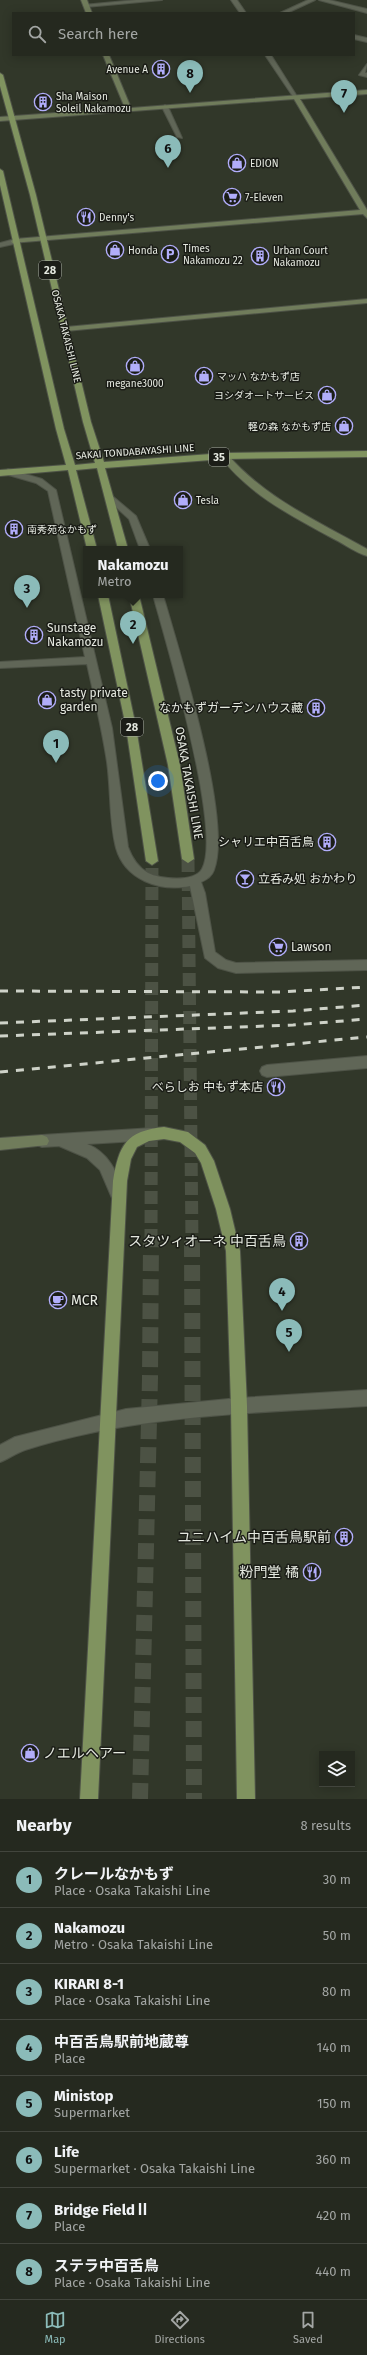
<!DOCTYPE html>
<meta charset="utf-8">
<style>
:root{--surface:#25291f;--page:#2d3128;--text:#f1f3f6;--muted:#a3a6a4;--line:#42453d;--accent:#8bbbb9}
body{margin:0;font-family:"Fira Sans","Noto Sans JP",sans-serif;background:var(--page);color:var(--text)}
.controls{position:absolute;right:12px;bottom:12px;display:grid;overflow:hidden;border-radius:0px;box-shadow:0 2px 10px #0003}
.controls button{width:36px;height:36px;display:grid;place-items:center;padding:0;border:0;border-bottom:1px solid var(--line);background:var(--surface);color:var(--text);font:20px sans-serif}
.you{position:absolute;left:158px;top:781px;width:14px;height:14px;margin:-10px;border:3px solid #fff;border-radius:50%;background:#1a73e8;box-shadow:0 0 0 6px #1a73e833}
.badge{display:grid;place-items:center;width:26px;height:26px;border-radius:50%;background:var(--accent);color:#111;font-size:13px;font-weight:700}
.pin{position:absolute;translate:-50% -33px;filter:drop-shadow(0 1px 2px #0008)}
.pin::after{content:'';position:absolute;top:21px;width:14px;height:12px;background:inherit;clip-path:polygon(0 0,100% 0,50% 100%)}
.popup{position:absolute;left:83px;top:546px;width:100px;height:52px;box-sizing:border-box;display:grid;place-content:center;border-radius:0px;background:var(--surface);filter:drop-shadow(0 1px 3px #0005);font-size:13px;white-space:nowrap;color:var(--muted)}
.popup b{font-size:15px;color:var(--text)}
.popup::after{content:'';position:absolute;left:50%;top:100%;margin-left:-8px;border:8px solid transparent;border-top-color:var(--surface)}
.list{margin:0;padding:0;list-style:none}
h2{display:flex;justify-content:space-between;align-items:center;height:52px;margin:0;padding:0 16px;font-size:17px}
h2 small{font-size:13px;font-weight:400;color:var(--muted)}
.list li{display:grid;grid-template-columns:26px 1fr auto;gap:12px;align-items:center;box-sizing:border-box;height:56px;padding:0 16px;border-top:1px solid var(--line)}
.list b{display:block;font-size:15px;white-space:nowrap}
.list p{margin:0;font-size:13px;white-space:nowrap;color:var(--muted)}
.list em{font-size:13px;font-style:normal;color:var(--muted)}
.icon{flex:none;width:22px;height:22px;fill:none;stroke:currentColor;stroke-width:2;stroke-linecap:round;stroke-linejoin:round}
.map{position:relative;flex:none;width:367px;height:1799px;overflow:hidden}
.search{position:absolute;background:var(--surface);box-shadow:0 2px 10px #0003;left:12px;right:12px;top:12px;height:44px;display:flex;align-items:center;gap:10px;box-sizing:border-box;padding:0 14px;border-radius:0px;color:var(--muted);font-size:15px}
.sheet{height:500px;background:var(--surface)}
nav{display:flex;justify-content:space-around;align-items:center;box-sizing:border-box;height:56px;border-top:1px solid var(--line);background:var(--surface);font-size:11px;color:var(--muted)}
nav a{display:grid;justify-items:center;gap:2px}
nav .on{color:var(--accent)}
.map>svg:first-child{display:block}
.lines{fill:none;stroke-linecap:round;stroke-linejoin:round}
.primary-tunnel-far1{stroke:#4c5244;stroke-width:13;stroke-dasharray:13 6;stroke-linecap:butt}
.primary-tunnel{stroke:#4c5244;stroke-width:16;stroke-dasharray:16 8;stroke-linecap:butt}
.street-casing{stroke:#4e5347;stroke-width:2}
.secondary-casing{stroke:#4e5347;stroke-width:2}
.primary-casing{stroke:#4e5347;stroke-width:2}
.street{fill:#606657;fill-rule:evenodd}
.secondary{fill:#707c5b;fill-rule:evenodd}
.primary{fill:#80935f;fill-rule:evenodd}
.rail{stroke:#ced2c8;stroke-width:3;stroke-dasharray:8 8;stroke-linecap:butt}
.labels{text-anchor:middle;stroke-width:3;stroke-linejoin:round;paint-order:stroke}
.far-poi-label{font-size:10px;fill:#e5e9e0;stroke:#1b1d17;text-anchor:start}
.far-street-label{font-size:10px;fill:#e5e9e0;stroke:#1b1d17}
.shield{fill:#1b1d17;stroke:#a8aca4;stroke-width:1}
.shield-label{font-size:11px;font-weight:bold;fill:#e5e9e0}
.poi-label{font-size:12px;fill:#e5e9e0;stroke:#1b1d17;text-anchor:start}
.street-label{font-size:12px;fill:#e5e9e0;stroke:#1b1d17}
.near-poi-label{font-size:14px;fill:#e5e9e0;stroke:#1b1d17;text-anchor:end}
</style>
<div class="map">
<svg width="367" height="1799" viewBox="0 0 367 1799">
<rect width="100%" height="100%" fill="#313729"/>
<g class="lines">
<!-- primary-tunnel-far1 -->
<g class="primary-tunnel-far1">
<polyline points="188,859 192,1242"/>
<polyline points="151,1242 152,861"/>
</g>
<!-- primary-tunnel -->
<g class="primary-tunnel">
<polyline points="192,1241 194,1799"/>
<polyline points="140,1799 150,1378 151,1241"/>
</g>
<defs>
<g id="street">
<polygon points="136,0 162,0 86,7 83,5"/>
<polygon points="231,0 237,0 246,13 240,13"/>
<polygon points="308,0 315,0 287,13 280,13"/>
<polygon points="319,0 329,0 367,9 367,13"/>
<polygon points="354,35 367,38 367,42 354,39"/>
<polygon points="265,55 271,55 298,98 294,98"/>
<polygon points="367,64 365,73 367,73 367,77 359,75"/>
<polygon points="165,105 168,107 182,138 177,137 162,107"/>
<polygon points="15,239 19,241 18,243 0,247 0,243"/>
<path d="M8 469 42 479 56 490 112 728 128 847C132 858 138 867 148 873 160 879 194 883 202 869 223 832 166 642 153 595H163C179 651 233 820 214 870 212 876 206 880 201 882L205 893 215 952 226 960 236 963 367 960V970L236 973 218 968 205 958 190 886C160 892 125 880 116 848 109 821 111 790 107 762 102 729 94 696 87 664L0 668V662L85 657 48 491 36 483 5 474 4 472Z"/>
<polygon points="110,494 136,516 150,549 140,549 129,519 105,497"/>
<polygon points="367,1056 367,1068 267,1077 262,1075 260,1071 262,1067 267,1065"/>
<path d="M153 1128 158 1130 160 1134 158 1138 153 1140 87 1144C109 1153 117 1172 124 1193L122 1198 117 1199 112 1198 100 1170 87 1158 59 1146 42 1147 37 1145 35 1141 37 1137 42 1135Z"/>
<path d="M367 1390V1406C253 1413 135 1415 25 1450 16 1453 8 1459 0 1462V1445L15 1437 126 1409 239 1398Z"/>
</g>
<g id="secondary">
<polygon points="81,0 87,0 92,13 86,13"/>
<polygon points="103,55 109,55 131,108 367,90 367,94 300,99 367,210 367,218 363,214 12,243 11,241 15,239 360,210 294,99 0,121 0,117 125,108"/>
<polygon points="367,299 367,303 66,331 62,329 66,327"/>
<path d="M224 453 227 454C265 498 317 521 367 549V556C356 553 344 544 334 539 293 517 248 494 220 456Z"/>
<polygon points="42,1135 47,1137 49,1141 47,1145 0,1150 0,1138"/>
</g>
<g id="primary">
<polygon points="0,73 3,75 36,195 91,422 104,462 224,453 367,451 367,457 224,459 105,468 128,549 118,549 97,468 76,470 97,549 87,549 68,470 0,476 0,470 66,465 56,429 0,185 0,169 3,171 64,429 75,465 95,463 83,422 30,195 0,86"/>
<polygon points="98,595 108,595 136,727 158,861 152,865 146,861 126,727"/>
<polygon points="129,595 139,595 180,765 194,859 188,863 182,859 168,765"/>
<path d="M164 1127 188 1132 205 1145 214 1161 230 1209 240 1251 247 1406 255 1799H237L231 1406 226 1251 216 1209 201 1163 195 1153 180 1142 164 1139 149 1141 137 1147 131 1159 127 1181 98 1799H80L113 1181C119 1145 126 1131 164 1127Z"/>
</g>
</defs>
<!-- street casing -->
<use href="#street" class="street-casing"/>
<!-- secondary casing -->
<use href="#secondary" class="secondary-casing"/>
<!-- primary casing -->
<use href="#primary" class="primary-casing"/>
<!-- street -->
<use href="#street" class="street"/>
<!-- secondary -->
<use href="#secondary" class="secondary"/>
<!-- primary -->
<use href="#primary" class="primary"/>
<!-- rail -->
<g class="rail">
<polyline points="0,991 280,992 367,987"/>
<polyline points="0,1023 293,1011 367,1005"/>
<polyline points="0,1036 293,1025 367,1019"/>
<polyline points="0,1072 367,1037"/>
</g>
</g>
<!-- icons -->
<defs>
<symbol id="building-ring" viewBox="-11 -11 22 22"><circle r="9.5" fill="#1b1d17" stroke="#b1adfa" stroke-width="1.5"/><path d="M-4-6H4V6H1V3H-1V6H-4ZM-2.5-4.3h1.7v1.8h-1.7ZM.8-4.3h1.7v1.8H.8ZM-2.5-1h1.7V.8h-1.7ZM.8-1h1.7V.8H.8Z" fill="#b1adfa"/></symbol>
<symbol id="shop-ring" viewBox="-11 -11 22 22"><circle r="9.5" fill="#1b1d17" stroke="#b1adfa" stroke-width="1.5"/><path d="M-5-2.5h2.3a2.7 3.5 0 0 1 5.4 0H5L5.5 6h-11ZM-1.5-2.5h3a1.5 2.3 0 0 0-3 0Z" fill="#b1adfa"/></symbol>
<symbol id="supermarket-ring" viewBox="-11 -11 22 22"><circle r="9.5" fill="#1b1d17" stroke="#b1adfa" stroke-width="1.5"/><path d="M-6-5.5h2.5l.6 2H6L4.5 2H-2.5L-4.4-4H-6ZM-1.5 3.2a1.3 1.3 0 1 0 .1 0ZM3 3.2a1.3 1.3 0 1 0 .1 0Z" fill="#b1adfa"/></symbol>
<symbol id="restaurant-ring" viewBox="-11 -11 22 22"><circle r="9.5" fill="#1b1d17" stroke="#b1adfa" stroke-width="1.5"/><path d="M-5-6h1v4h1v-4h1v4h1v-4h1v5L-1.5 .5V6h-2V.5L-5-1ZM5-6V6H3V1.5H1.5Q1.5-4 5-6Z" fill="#b1adfa"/></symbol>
<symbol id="parking-ring" viewBox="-11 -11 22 22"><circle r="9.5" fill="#1b1d17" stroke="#b1adfa" stroke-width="1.5"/><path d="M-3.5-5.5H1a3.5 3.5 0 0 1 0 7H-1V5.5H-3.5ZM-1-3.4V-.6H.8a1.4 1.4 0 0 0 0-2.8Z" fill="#b1adfa"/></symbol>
<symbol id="bar-ring" viewBox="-11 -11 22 22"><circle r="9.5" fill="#1b1d17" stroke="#b1adfa" stroke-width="1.5"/><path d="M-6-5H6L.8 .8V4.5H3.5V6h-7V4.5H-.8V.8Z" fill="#b1adfa"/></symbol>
<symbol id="cafe-ring" viewBox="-11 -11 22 22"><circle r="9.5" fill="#1b1d17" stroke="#b1adfa" stroke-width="1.5"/><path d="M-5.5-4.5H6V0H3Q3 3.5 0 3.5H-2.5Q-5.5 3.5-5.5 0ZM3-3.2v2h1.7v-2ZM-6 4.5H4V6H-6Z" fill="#b1adfa"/></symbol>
</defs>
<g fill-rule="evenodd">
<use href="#building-ring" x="151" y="59" width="20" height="20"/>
<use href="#building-ring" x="33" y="92" width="20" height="20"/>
<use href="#shop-ring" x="227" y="153" width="20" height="20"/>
<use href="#supermarket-ring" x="222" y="187" width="20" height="20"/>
<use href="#restaurant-ring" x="76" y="207" width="20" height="20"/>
<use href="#shop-ring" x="105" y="240" width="20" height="20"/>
<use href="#parking-ring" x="160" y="244" width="20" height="20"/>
<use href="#building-ring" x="250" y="246" width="20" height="20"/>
<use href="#shop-ring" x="125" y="356" width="20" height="20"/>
<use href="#shop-ring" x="194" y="366" width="20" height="20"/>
<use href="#shop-ring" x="317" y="385" width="20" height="20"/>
<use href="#shop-ring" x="334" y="416" width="20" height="20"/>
<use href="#shop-ring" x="173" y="490" width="20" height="20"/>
<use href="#building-ring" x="4" y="519" width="20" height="20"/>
<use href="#building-ring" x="24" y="625" width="20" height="20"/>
<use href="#shop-ring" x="37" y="690" width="20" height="20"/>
<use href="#building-ring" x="306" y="698" width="20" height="20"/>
<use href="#building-ring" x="317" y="832" width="20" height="20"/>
<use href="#bar-ring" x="235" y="869" width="20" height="20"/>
<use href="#supermarket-ring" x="268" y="937" width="20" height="20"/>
<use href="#restaurant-ring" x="266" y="1077" width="20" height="20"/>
<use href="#building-ring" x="289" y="1231" width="20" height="20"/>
<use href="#cafe-ring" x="48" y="1290" width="20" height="20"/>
<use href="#building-ring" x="334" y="1527" width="20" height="20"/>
<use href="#restaurant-ring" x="302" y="1562" width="20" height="20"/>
<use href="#shop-ring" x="20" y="1743" width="20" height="20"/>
</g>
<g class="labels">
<!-- far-poi labels -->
<g class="far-poi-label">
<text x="148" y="73" text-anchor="end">Avenue A</text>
<text x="56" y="100">Sha Maison<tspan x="56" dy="12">Soleil Nakamozu</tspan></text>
<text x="250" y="167">EDION</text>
<text x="245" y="201">7-Eleven</text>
<text x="99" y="221">Denny's</text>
<text x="183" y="252">Times<tspan x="183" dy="12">Nakamozu 22</tspan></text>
<text x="128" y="254">Honda</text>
<text x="273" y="254">Urban Court<tspan x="273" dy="12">Nakamozu</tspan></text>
<text x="217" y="380">マッハ なかもず店</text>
<text x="135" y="387" text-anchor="middle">megane3000</text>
<text x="314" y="399" text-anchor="end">ヨシダオートサービス</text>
<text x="331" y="430" text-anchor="end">軽の森 なかもず店</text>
<text x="196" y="504">Tesla</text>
<text x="27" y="533">南秀苑なかもず</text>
</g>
<!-- far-street labels -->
<g class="far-street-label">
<text transform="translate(67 336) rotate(76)" y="4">OSAKA TAKAISHI LINE</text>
<text transform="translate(135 451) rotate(-4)" y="4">SAKAI TONDABAYASHI LINE</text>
</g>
<!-- shield labels -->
<g class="shield">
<rect x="39" y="261" width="22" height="18" rx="3"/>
<rect x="209" y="448" width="20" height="18" rx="3"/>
<rect x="121" y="718" width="22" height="18" rx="3"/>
</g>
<g class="shield-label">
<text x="50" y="274">28</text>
<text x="219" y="461">35</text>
<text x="132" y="731">28</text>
</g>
<!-- poi labels -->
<g class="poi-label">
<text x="47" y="632">Sunstage<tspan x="47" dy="14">Nakamozu</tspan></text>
<text x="60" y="697">tasty private<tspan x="60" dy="14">garden</tspan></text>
<text x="303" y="712" text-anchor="end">なかもずガーデンハウス藏</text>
<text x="314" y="846" text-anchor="end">シャリエ中百舌鳥</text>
<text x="258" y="883">立呑み処 おかわり</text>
<text x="291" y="951">Lawson</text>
<text x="263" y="1091" text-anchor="end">べらしお 中もず本店</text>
</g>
<!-- street labels -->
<g class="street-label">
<text transform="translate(189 783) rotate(80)" y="4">OSAKA TAKAISHI LINE</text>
</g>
<!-- near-poi labels -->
<g class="near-poi-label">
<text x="286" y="1246">スタツィオーネ 中百舌鳥</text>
<text x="71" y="1305" text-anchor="start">MCR</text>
<text x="331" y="1542">ユニハイム中百舌鳥駅前</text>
<text x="299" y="1577">粉門堂 橘</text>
<text x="43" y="1758" text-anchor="start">ノエルヘアー</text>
</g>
</g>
</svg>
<div class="controls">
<button><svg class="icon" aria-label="layers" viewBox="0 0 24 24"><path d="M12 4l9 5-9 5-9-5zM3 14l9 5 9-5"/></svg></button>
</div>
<div class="you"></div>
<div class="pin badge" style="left:56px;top:763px">1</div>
<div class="pin badge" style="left:133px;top:644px">2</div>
<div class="popup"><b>Nakamozu</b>Metro</div>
<div class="pin badge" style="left:27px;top:608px">3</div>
<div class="pin badge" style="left:282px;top:1311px">4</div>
<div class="pin badge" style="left:289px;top:1352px">5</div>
<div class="pin badge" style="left:168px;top:168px">6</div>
<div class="pin badge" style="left:344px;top:113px">7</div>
<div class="pin badge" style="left:190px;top:93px">8</div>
<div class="search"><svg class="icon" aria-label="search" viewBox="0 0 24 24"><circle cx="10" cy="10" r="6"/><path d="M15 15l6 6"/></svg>Search here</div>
</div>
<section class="sheet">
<h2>Nearby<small>8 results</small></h2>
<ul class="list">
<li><span class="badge">1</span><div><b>クレールなかもず</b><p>Place · Osaka Takaishi Line</p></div><em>30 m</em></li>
<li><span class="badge">2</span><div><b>Nakamozu</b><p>Metro · Osaka Takaishi Line</p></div><em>50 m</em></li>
<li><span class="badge">3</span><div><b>KIRARI 8-1</b><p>Place · Osaka Takaishi Line</p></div><em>80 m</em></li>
<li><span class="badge">4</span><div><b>中百舌鳥駅前地蔵尊</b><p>Place</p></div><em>140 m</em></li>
<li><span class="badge">5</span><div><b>Ministop</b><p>Supermarket</p></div><em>150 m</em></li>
<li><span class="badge">6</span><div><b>Life</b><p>Supermarket · Osaka Takaishi Line</p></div><em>360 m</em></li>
<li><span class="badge">7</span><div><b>Bridge FieldⅡ</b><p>Place</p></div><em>420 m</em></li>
<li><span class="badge">8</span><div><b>ステラ中百舌鳥</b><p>Place · Osaka Takaishi Line</p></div><em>440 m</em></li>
</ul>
</section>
<nav>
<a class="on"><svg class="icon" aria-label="map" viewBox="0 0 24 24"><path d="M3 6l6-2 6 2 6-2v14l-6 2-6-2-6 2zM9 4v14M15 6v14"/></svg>Map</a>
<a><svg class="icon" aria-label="directions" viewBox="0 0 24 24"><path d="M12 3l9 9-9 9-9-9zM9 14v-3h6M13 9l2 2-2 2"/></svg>Directions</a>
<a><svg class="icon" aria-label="saved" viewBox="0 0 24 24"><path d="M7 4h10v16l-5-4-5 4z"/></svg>Saved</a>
</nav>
